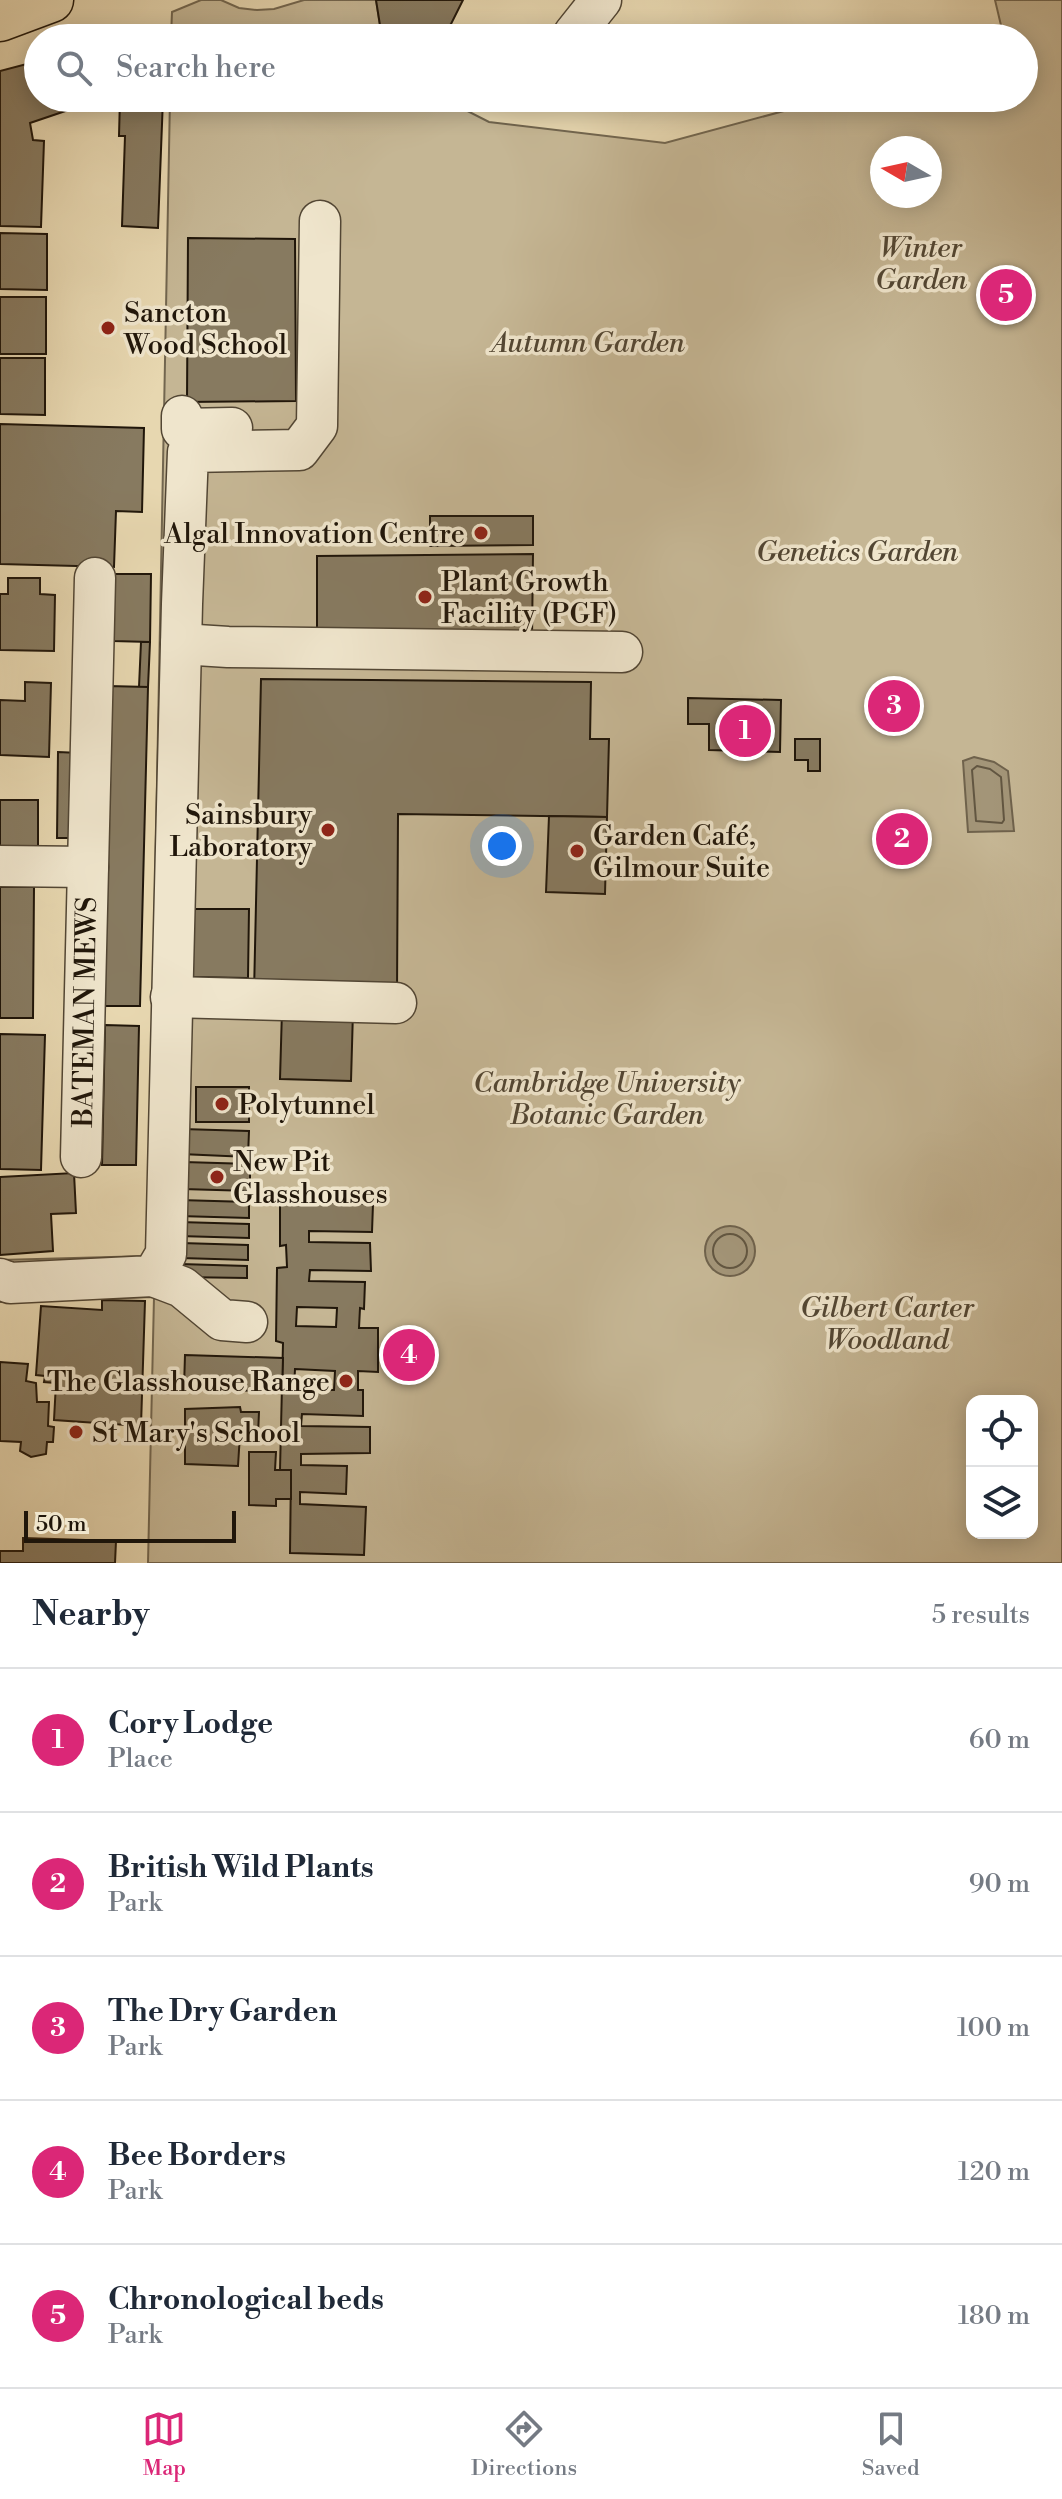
<!DOCTYPE html>
<meta charset="utf-8">
<style>
:root{--surface:#fff;--page:#f2f2f3;--text:#1f2937;--muted:#747a83;--line:#e0e1e3;--accent:#db2777}
body{margin:0;font-family:"Libre Bodoni",serif;background:var(--page);color:var(--text)}
.controls{position:absolute;right:24px;bottom:24px;display:grid;overflow:hidden;border-radius:16px;box-shadow:0 4px 20px #0003}
.controls button{width:72px;height:72px;display:grid;place-items:center;padding:0;border:0;border-bottom:2px solid var(--line);background:var(--surface);color:var(--text);font:40px sans-serif}
.compass{position:absolute;left:870px;top:136px;width:72px;height:72px;border-radius:50%;background:var(--surface);box-shadow:0 4px 20px #0003;rotate:279deg}
.scale{position:absolute;left:24px;bottom:20px;width:212px;box-sizing:border-box;padding-left:8px;border:4px solid #20160a;border-top:0;font-size:22px;line-height:28px;white-space:nowrap;color:#20160a;-webkit-text-stroke:6px #efe5cc;paint-order:stroke}
.you{position:absolute;left:502px;top:846px;width:28px;height:28px;margin:-20px;border:6px solid #fff;border-radius:50%;background:#1a73e8;box-shadow:0 0 0 12px #1a73e833}
.badge{display:grid;place-items:center;width:52px;height:52px;border-radius:50%;background:var(--accent);color:#fff;font-size:26px;font-weight:700}
.pin{position:absolute;translate:-50% -50%;border:4px solid #fff;box-shadow:0 2px 8px #0006}
.list{margin:0;padding:0;list-style:none}
h2{display:flex;justify-content:space-between;align-items:center;height:104px;margin:0;padding:0 32px;font-size:34px}
h2 small{font-size:26px;font-weight:400;color:var(--muted)}
.list li{display:grid;grid-template-columns:52px 1fr auto;gap:24px;align-items:center;box-sizing:border-box;height:144px;padding:0 32px;border-top:2px solid var(--line)}
.list b{display:block;font-size:30px;white-space:nowrap}
.list p{margin:0;font-size:26px;white-space:nowrap;color:var(--muted)}
.list em{font-size:26px;font-style:normal;color:var(--muted)}
.icon{flex:none;width:44px;height:44px;fill:none;stroke:currentColor;stroke-width:2;stroke-linecap:round;stroke-linejoin:round}
.map{position:relative;flex:none;width:1062px;height:1563px;overflow:hidden}
.search{position:absolute;background:var(--surface);box-shadow:0 4px 20px #0003;left:24px;right:24px;top:24px;height:88px;display:flex;align-items:center;gap:20px;box-sizing:border-box;padding:0 28px;border-radius:44px;color:var(--muted);font-size:30px}
.sheet{height:824px;background:var(--surface)}
nav{display:flex;justify-content:space-around;align-items:center;box-sizing:border-box;height:112px;border-top:2px solid var(--line);background:var(--surface);font-size:22px;color:var(--muted)}
nav a{display:grid;justify-items:center;gap:4px}
nav .on{color:var(--accent)}
.map>svg:first-child{display:block}
.green{fill:#c5b694;stroke:#72664f;stroke-width:2;fill-rule:evenodd}
.water{fill:#a39578;stroke:#6f624c;stroke-width:2}
.lines{fill:none;stroke-linecap:round;stroke-linejoin:round}
.shore{stroke:#625641;stroke-width:2}
.building{fill:#877a60;stroke:#20160a;stroke-width:2;fill-rule:evenodd}
.minor-casing{stroke:#524634;stroke-width:43}
.major-casing{stroke:#20160a;stroke-width:47}
.minor{stroke:#efe5cc;stroke-width:40}
.major{stroke:#e7d7b0;stroke-width:44}
.poi-dot{fill:#8f2418;stroke:#efe5cc;stroke-width:3}
.labels{text-anchor:middle;stroke-width:7;stroke-linejoin:round;paint-order:stroke}
.park-label{font-size:28px;font-style:italic;fill:#524633;stroke:#efe5cc}
.poi-label{font-size:28px;fill:#20160a;stroke:#efe5cc;text-anchor:start}
.street-label{font-size:28px;fill:#20160a;stroke:#efe5cc}
</style>
<div class="map">
<svg width="1062" height="1563" viewBox="0 0 1062 1563">
<rect width="100%" height="100%" fill="#e7d7b0"/>
<filter id="stains"><feTurbulence type="fractalNoise" baseFrequency=".0025" numOctaves="4"/><feColorMatrix values="0 0 0 0 .2 0 0 0 0 .09 0 0 0 0 .02 0 0 0 .5 -.17"/></filter>
<radialGradient id="worn" r=".72"><stop offset=".6" stop-color="#630" stop-opacity="0"/><stop offset="1" stop-color="#630" stop-opacity=".3"/></radialGradient>
<!-- green -->
<g class="green">
<polygon points="201,0 221,0 239,8 257,10 274,9 304,0 376,0 382,38 171,38 172,12"/>
<path d="M995 0H1062V1563H148L154 1297 0 1302V1260L148 1256 170 98H442L489 122 665 143 832 98H1024V38H1004ZM882 148H930V196H882ZM972 1401H1032V1533H972Z"/>
</g>
<!-- water -->
<g class="water">
<polygon points="974,757 994,762 1008,771 1014,831 968,832 963,761"/>
<circle cx="730" cy="1251" r="25"/>
</g>
<g class="lines">
<!-- shore -->
<g class="shore">
<polygon points="977,766 990,769 1001,777 1004,820 1002,823 976,821 972,770"/>
<circle cx="730" cy="1251" r="17"/>
</g>
</g>
<!-- building -->
<g class="building">
<polygon points="376,0 463,0 451,24 439,38 382,38"/>
<polygon points="165,26 165,38 130,38"/>
<polygon points="38,61 38,98 101,99 30,123 33,140 44,141 41,227 0,226 0,71"/>
<polygon points="120,98 163,98 158,228 122,226 125,136 119,136"/>
<polygon points="0,233 47,234 47,290 0,289"/>
<polygon points="188,238 295,239 296,401 187,402"/>
<rect x="0" y="297" width="46" height="57"/>
<polygon points="0,358 45,358 45,415 0,414"/>
<polygon points="0,424 144,428 142,512 116,511 114,567 0,564"/>
<polygon points="430,516 533,516 533,545 430,546"/>
<polygon points="533,554 532,638 317,638 317,556"/>
<polygon points="114,574 151,574 150,642 113,641"/>
<polygon points="8,578 40,578 40,594 55,595 54,651 0,650 0,594 8,594"/>
<polygon points="141,642 150,642 148,687 139,687"/>
<polygon points="261,679 591,682 590,739 609,739 607,817 398,814 397,995 254,993"/>
<polygon points="25,682 51,683 49,757 0,755 0,700 25,701"/>
<polygon points="108,686 148,687 140,1006 101,1006"/>
<polygon points="688,698 781,700 780,752 709,750 709,724 688,724"/>
<polygon points="795,739 820,739 820,771 808,771 808,760 795,760"/>
<polygon points="58,752 79,753 79,838 57,838"/>
<rect x="0" y="800" width="38" height="52"/>
<polygon points="549,816 607,817 605,894 546,892"/>
<polygon points="0,887 34,887 33,1018 0,1018"/>
<polygon points="187,909 249,909 248,978 186,977"/>
<polygon points="282,1010 353,1011 351,1081 280,1079"/>
<polygon points="105,1025 139,1026 136,1165 102,1165"/>
<polygon points="0,1034 45,1035 41,1170 0,1169"/>
<rect x="196" y="1087" width="53" height="35"/>
<polygon points="182,1129 249,1131 248,1157 181,1154"/>
<polygon points="184,1162 250,1164 250,1191 183,1189"/>
<polygon points="74,1173 76,1213 51,1214 53,1251 0,1255 0,1177"/>
<polygon points="179,1200 249,1202 249,1218 179,1216"/>
<path d="M288 1201 373 1204 372 1232 309 1231V1242L370 1243 371 1271 310 1270 309 1281 365 1282 364 1309 360 1308 359 1328H378V1372L358 1371V1390H363V1416L302 1414 301 1426 370 1427V1453L301 1454V1465L347 1466 346 1494 300 1492V1504L366 1507 364 1555 290 1553 291 1470H280L283 1343 276 1341 277 1268 287 1267 286 1245 280 1246V1204H287ZM297 1307 337 1308 336 1327 296 1326ZM295 1369 335 1371 334 1390H294Z"/>
<polygon points="179,1222 249,1224 249,1238 179,1236"/>
<polygon points="181,1243 248,1245 248,1260 181,1258"/>
<polygon points="180,1264 247,1266 247,1278 180,1277"/>
<polygon points="102,1300 145,1301 141,1426 54,1420 56,1383 44,1382 45,1376 36,1375 41,1306 102,1310"/>
<polygon points="185,1355 283,1358 282,1392 184,1388"/>
<polygon points="0,1362 28,1364 26,1381 36,1383 37,1402 49,1402 48,1426 54,1427 53,1442 47,1442 46,1454 31,1457 20,1451 21,1442 0,1441"/>
<polygon points="240,1407 241,1412 259,1412 258,1435 240,1434 238,1466 185,1464 185,1409"/>
<polygon points="249,1452 276,1452 275,1470 291,1470 291,1499 276,1499 276,1506 249,1505"/>
<polygon points="23,1538 116,1541 115,1563 0,1563 0,1551 23,1551"/>
</g>
<g class="lines">
<defs>
<g id="minor">
<polyline points="578,38 574,34 601,0"/>
<polyline points="182,416 182,429 232,428"/>
<polyline points="181,644 228,647 622,652"/>
<polyline points="0,866 88,867"/>
<polyline points="171,997 396,1003"/>
<polyline points="81,1157 95,578"/>
<polyline points="153,1276 182,1287 222,1320 247,1322"/>
<polyline points="0,1279 10,1283 153,1276 166,1254 182,604 188,452 299,450 317,426 320,221"/>
</g>
<polyline id="major" points="0,19 51,0"/>
</defs>
<!-- minor casing -->
<use href="#minor" class="minor-casing"/>
<!-- major casing -->
<use href="#major" class="major-casing"/>
<!-- minor -->
<use href="#minor" class="minor"/>
<!-- major -->
<use href="#major" class="major"/>
</g>
<!-- markers -->
<g class="poi-dot">
<circle cx="108" cy="328" r="8"/>
<circle cx="481" cy="533" r="8"/>
<circle cx="425" cy="597" r="8"/>
<circle cx="328" cy="830" r="8"/>
<circle cx="577" cy="851" r="8"/>
<circle cx="222" cy="1104" r="8"/>
<circle cx="217" cy="1177" r="8"/>
<circle cx="346" cy="1381" r="8"/>
<circle cx="76" cy="1432" r="8"/>
</g>
<g class="labels">
<!-- park labels -->
<g class="park-label">
<text x="921" y="257">Winter<tspan x="921" dy="32">Garden</tspan></text>
<text x="588" y="352">Autumn Garden</text>
<text x="857" y="561">Genetics Garden</text>
<text x="607" y="1092">Cambridge University<tspan x="607" dy="32">Botanic Garden</tspan></text>
<text x="887" y="1317">Gilbert Carter<tspan x="887" dy="32">Woodland</tspan></text>
</g>
<!-- poi labels -->
<g class="poi-label">
<text x="124" y="322">Sancton<tspan x="124" dy="32">Wood School</tspan></text>
<text x="465" y="543" text-anchor="end">Algal Innovation Centre</text>
<text x="441" y="591">Plant Growth<tspan x="441" dy="32">Facility (PGF)</tspan></text>
<text x="312" y="824" text-anchor="end">Sainsbury<tspan x="312" dy="32">Laboratory</tspan></text>
<text x="593" y="845">Garden Café,<tspan x="593" dy="32">Gilmour Suite</tspan></text>
<text x="238" y="1114">Polytunnel</text>
<text x="233" y="1171">New Pit<tspan x="233" dy="32">Glasshouses</tspan></text>
<text x="330" y="1391" text-anchor="end">The Glasshouse Range</text>
<text x="92" y="1442">St Mary's School</text>
</g>
<!-- street labels -->
<g class="street-label">
<text transform="translate(84 1012) rotate(-89)" y="10">BATEMAN MEWS</text>
</g>
</g>
<rect width="100%" height="100%" filter="url(#stains)"/>
<rect width="100%" height="100%" fill="url(#worn)"/>
</svg>
<div class="controls">
<button><svg class="icon" aria-label="locate" viewBox="0 0 24 24"><circle cx="12" cy="12" r="6"/><path d="M12 2v4M12 18v4M2 12h4M18 12h4"/></svg></button>
<button><svg class="icon" aria-label="layers" viewBox="0 0 24 24"><path d="M12 4l9 5-9 5-9-5zM3 14l9 5 9-5"/></svg></button>
</div>
<svg class="compass" viewBox="-18 -18 36 36"><path d="M0-13l5 13h-10z" fill="#e53935"/><path d="M0 13l5-13h-10z" fill="#747a83"/></svg>
<div class="scale">50 m</div>
<div class="you"></div>
<div class="pin badge" style="left:745px;top:731px">1</div>
<div class="pin badge" style="left:902px;top:839px">2</div>
<div class="pin badge" style="left:894px;top:706px">3</div>
<div class="pin badge" style="left:409px;top:1355px">4</div>
<div class="pin badge" style="left:1006px;top:295px">5</div>
<div class="search"><svg class="icon" aria-label="search" viewBox="0 0 24 24"><circle cx="10" cy="10" r="6"/><path d="M15 15l6 6"/></svg>Search here</div>
</div>
<section class="sheet">
<h2>Nearby<small>5 results</small></h2>
<ul class="list">
<li><span class="badge">1</span><div><b>Cory Lodge</b><p>Place</p></div><em>60 m</em></li>
<li><span class="badge">2</span><div><b>British Wild Plants</b><p>Park</p></div><em>90 m</em></li>
<li><span class="badge">3</span><div><b>The Dry Garden</b><p>Park</p></div><em>100 m</em></li>
<li><span class="badge">4</span><div><b>Bee Borders</b><p>Park</p></div><em>120 m</em></li>
<li><span class="badge">5</span><div><b>Chronological beds</b><p>Park</p></div><em>180 m</em></li>
</ul>
</section>
<nav>
<a class="on"><svg class="icon" aria-label="map" viewBox="0 0 24 24"><path d="M3 6l6-2 6 2 6-2v14l-6 2-6-2-6 2zM9 4v14M15 6v14"/></svg>Map</a>
<a><svg class="icon" aria-label="directions" viewBox="0 0 24 24"><path d="M12 3l9 9-9 9-9-9zM9 14v-3h6M13 9l2 2-2 2"/></svg>Directions</a>
<a><svg class="icon" aria-label="saved" viewBox="0 0 24 24"><path d="M7 4h10v16l-5-4-5 4z"/></svg>Saved</a>
</nav>
